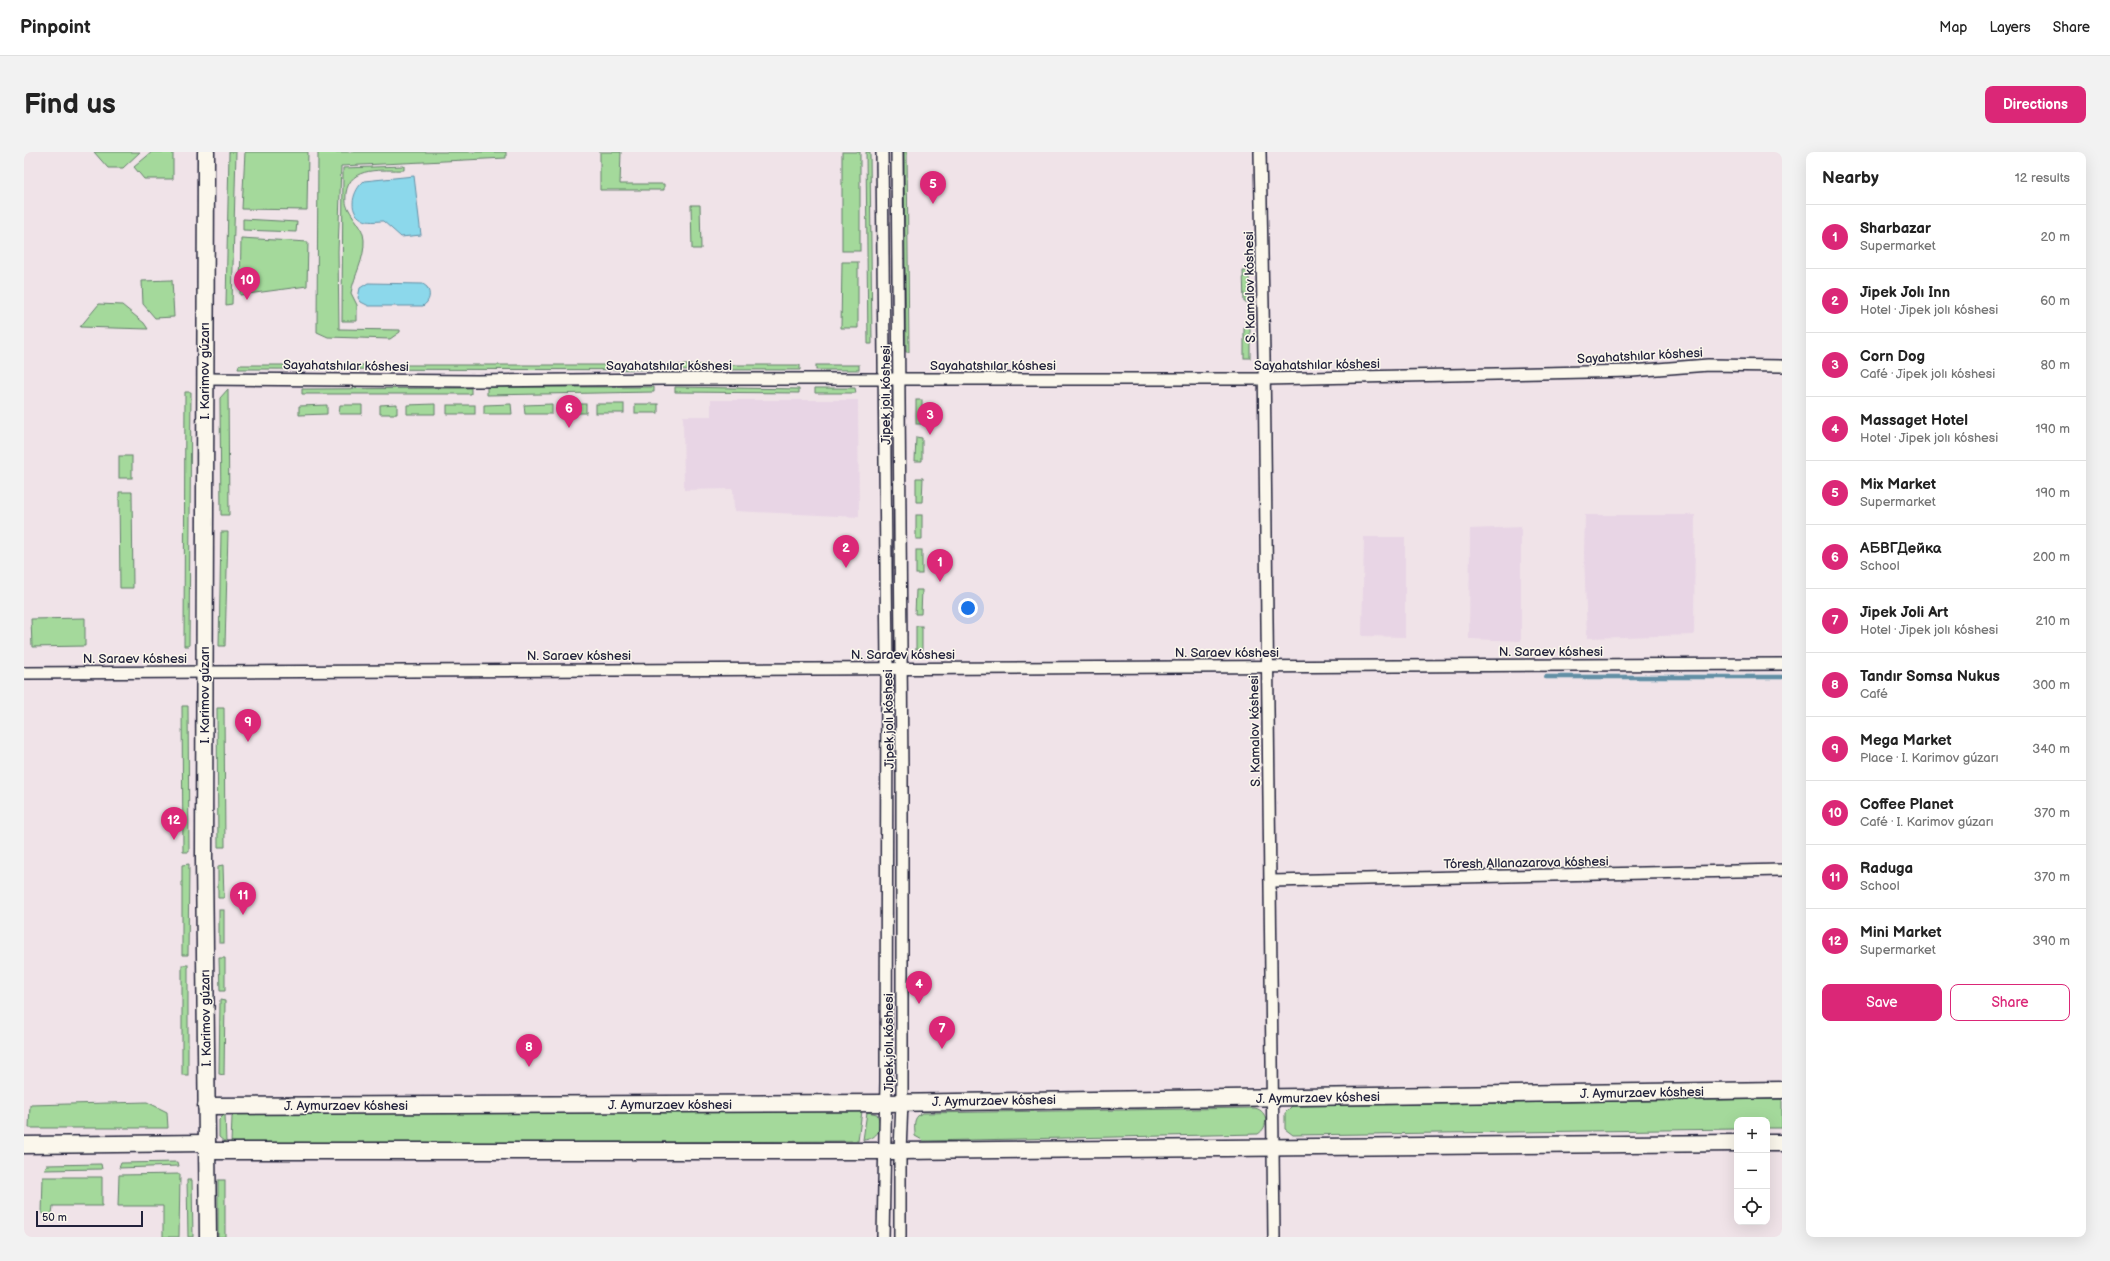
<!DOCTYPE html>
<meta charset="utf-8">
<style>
:root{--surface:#fff;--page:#f2f2f2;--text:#222;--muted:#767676;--line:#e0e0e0;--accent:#db2777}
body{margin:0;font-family:"Balsamiq Sans",sans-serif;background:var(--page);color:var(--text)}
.controls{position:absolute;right:12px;bottom:12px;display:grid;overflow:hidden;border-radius:8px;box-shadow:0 4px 16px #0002}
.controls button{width:36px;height:36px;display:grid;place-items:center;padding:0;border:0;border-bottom:1px solid var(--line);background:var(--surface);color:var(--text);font:20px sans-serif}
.scale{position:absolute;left:12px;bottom:10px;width:107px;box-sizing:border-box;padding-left:4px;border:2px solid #22223b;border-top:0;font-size:11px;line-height:14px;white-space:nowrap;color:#22223b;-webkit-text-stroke:3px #fbf7ec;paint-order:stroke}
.you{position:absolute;left:944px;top:456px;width:14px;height:14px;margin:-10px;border:3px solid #fff;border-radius:50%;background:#1a73e8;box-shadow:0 0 0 6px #1a73e833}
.badge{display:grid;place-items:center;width:26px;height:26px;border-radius:50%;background:var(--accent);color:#fff;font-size:13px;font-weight:700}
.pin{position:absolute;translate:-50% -33px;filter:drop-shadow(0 1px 2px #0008)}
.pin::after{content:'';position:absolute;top:21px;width:14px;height:12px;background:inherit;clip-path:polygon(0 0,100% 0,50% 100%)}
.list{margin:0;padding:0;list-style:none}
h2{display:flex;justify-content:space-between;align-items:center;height:52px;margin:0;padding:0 16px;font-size:17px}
h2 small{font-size:13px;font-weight:400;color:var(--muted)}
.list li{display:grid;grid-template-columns:26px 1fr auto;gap:12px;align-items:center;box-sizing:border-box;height:64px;padding:0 16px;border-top:1px solid var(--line)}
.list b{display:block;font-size:15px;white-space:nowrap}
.list p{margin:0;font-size:13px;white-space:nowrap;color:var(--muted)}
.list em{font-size:13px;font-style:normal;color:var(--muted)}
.actions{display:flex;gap:8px;padding:12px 16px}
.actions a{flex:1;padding:9px 0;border:1px solid var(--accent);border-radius:8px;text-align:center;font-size:14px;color:var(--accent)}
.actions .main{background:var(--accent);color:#fff}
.icon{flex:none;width:22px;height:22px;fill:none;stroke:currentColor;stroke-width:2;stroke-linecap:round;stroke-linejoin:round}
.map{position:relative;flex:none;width:1758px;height:1085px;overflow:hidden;border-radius:8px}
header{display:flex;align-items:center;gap:24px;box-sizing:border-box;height:56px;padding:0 20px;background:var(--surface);border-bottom:1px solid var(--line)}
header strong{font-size:19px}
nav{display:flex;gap:22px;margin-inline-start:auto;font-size:14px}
.intro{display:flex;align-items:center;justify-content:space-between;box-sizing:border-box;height:96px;padding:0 24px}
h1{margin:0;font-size:28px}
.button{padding:10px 18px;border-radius:8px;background:var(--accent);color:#fff;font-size:14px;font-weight:700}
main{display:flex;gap:24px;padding:0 24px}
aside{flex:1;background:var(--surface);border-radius:8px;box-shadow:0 4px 16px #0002}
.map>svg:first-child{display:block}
.built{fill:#e8d5e5}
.green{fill:#a4d99b;stroke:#637e6b}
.water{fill:#8cd8eb;stroke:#628fa5}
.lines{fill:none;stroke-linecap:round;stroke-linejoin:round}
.stream{stroke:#628fa5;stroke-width:4.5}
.street-casing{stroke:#22223b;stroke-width:14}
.secondary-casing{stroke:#22223b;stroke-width:19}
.street{stroke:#fbf7ec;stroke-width:11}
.secondary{stroke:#fbf7ec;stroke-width:16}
.labels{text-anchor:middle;stroke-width:3;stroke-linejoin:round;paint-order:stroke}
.street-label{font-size:13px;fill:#22223b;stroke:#fbf7ec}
</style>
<header>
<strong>Pinpoint</strong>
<nav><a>Map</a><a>Layers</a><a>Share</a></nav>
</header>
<div class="intro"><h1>Find us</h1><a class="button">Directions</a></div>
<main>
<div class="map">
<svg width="1758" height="1085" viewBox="0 0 1758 1085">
<rect width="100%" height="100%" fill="#f0e3e8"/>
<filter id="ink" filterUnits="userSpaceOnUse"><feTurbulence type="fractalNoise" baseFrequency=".025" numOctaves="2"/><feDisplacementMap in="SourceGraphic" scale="8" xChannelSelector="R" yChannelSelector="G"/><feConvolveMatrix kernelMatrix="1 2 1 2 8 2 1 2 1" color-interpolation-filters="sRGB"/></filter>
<g filter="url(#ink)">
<!-- built -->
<g class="built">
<polygon points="687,248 834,248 835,365 710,359 709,337 660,338 659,264 687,264"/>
<polygon points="1561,363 1671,363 1670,483 1563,486 1560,401"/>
<polygon points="1497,375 1497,489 1445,487 1446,377"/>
<polygon points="1340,385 1381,385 1381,485 1338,484"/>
</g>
<!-- green -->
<g class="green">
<polygon points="70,0 116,0 99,16 84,16"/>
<polygon points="128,0 149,0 149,27 120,27 110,15"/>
<polygon points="205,0 212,0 208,152 202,153"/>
<polygon points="221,0 284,0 283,58 218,57"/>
<polygon points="294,0 482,0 482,6 317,14 314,99 315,177 376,178 376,180 366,187 304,185 293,180"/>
<polygon points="576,0 597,0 596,32 640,32 640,38 576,38"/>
<rect x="818" y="0" width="18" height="99"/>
<polygon points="842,0 846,0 848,192 844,192"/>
<polygon points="880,0 883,0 885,200 882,200"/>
<path d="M380 14V18C359 19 326 13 322 41 322 46 321 52 324 56 330 68 339 74 340 88 341 107 330 123 327 141L333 153V169H318L319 16Z"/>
<polygon points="667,53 676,53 677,97 668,97"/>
<polygon points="219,67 273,70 272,80 219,78"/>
<polygon points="217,86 284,90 283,134 216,143"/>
<polygon points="818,110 834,110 834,176 817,176"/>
<polygon points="1219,119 1225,119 1225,150 1220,150"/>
<polygon points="148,128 150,165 131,166 119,152 118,129"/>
<polygon points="75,152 98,153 120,171 124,177 56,175"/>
<rect x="1220" y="175" width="6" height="31"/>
<polygon points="215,213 776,213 776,218 214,217"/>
<rect x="792" y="213" width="43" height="5"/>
<polygon points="463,235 630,235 630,240 463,243"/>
<polygon points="651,235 775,237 775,241 651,240"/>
<polygon points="447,236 447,242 278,242 278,237"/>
<polygon points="791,236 831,236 832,241 791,241"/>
<polygon points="204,237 205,363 197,363 196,246"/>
<polygon points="161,240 167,240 165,494 160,494"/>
<rect x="892" y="248" width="6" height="24"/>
<polygon points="373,252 373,262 356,262 356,253"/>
<polygon points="411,252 411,262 383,262 383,253"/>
<polygon points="487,252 488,262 460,262 460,253"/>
<polygon points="528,252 528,262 501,262 500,253"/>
<rect x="534" y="252" width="28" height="9"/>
<rect x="572" y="252" width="28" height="9"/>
<rect x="611" y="252" width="23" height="9"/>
<polygon points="303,253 303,262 275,263 275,254"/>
<polygon points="316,253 338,253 338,262 315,262"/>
<rect x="423" y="253" width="28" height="9"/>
<polygon points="892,285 898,286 898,309 891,309"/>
<rect x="95" y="304" width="13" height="22"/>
<polygon points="892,326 899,326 898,350 892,350"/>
<polygon points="95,340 108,340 109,436 96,436"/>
<rect x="892" y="363" width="6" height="24"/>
<polygon points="197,380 204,380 201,494 195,494"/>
<rect x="892" y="398" width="6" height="24"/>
<polygon points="892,438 898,438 897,462 891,462"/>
<polygon points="61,466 61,494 8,495 7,467"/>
<rect x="892" y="474" width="6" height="24"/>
<polygon points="158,554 164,554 165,700 159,700"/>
<polygon points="193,556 200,556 201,695 194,695"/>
<polygon points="165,712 164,803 158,803 158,713"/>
<polygon points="199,713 200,746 194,746 194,714"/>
<rect x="195" y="758" width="5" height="33"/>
<polygon points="195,806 201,806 201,839 196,839"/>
<rect x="158" y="813" width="6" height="110"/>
<polygon points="196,848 201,849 200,923 195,922"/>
<polygon points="1758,947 1758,976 1743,976 1743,968 1713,968 1713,977 1269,983 1261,977 1261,961 1268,954"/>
<polygon points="123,950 143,960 144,976 5,976 6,953"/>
<path d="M1231 956C1244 959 1245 975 1234 982L900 989 891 984C891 974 888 966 898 961Z"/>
<polygon points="838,959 834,989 207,992 208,965 211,962"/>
<path d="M843 960 853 962C859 976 854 987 839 988Z"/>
<polygon points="201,962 202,991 195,985 195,968"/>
<polygon points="154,1010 155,1014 95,1016 97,1011"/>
<polygon points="77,1012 78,1017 20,1018 23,1013"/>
<polygon points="156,1022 155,1085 139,1085 139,1054 94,1054 95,1023"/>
<polygon points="19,1025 78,1025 78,1054 29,1054 28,1062 18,1062"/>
<polygon points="163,1028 168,1028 169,1085 164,1085"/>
<rect x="194" y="1028" width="7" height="57"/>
</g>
<!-- water -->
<g class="water">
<path d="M390 24 397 83 377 85 359 69C353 69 344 71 338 67 323 59 329 38 340 29Z"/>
<path d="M344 131 399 132 403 135C407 142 406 149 399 154H345L337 150 334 146 336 136Z"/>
</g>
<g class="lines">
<!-- stream -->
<polyline class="stream" points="1522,525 1758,525"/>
<defs>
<g id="street">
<polyline points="858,0 863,515 862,930 859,1085"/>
<polyline points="873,0 878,623 878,950 876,999 876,1085"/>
<polyline points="1236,0 1240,205 1250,1085"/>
<polyline points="181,227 453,229 638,227 1240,227 1608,219 1684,213 1758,214"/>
<polyline points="0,521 1758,512"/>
<polyline points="1247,729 1758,718"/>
</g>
<g id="secondary">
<polyline points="182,0 180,706 184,1085"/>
<polyline points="182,954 862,951 1758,938"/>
<polyline points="1743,991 1758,991"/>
<polyline points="0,993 182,991"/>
<polyline points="183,999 876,999 1713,991"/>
</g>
</defs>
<!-- street casing -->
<use href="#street" class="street-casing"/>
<!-- secondary casing -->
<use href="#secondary" class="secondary-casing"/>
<!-- street -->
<use href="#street" class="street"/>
<!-- secondary -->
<use href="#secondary" class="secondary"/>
</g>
</g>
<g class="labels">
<!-- street labels -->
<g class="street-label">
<text transform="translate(1225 135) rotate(-91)" y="5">S. Kamalov kóshesi</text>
<text transform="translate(1616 203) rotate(-3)" y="5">Sayahatshılar kóshesi</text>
<text transform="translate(1293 212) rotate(-1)" y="5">Sayahatshılar kóshesi</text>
<text transform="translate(322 213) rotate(1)" y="5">Sayahatshılar kóshesi</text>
<text x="645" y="218">Sayahatshılar kóshesi</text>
<text x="969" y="218">Sayahatshılar kóshesi</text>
<text transform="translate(180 219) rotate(-90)" y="5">I. Karimov gúzarı</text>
<text transform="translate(861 243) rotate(-90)" y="5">Jipek jolı kóshesi</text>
<text x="1527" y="504">N. Saraev kóshesi</text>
<text x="1203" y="505">N. Saraev kóshesi</text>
<text x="879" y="507">N. Saraev kóshesi</text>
<text x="555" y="508">N. Saraev kóshesi</text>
<text x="111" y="511">N. Saraev kóshesi</text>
<text transform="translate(180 543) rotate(-90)" y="5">I. Karimov gúzarı</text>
<text transform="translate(864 567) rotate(-91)" y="5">Jipek jolı kóshesi</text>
<text transform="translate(1230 579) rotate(-91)" y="5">S. Kamalov kóshesi</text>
<text transform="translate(1502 710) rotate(-1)" y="5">Tóresh Allanazarova kóshesi</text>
<text transform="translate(181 866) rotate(-91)" y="5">I. Karimov gúzarı</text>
<text transform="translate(864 891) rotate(-90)" y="5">Jipek jolı kóshesi</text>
<text transform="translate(1618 940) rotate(-1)" y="5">J. Aymurzaev kóshesi</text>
<text transform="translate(1294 945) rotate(-1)" y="5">J. Aymurzaev kóshesi</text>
<text transform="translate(970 948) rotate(-1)" y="5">J. Aymurzaev kóshesi</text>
<text x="646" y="957">J. Aymurzaev kóshesi</text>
<text x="322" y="958">J. Aymurzaev kóshesi</text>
</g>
</g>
</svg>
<div class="controls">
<button>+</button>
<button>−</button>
<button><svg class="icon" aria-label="locate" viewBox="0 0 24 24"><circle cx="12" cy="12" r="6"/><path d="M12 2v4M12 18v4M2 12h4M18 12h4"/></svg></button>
</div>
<div class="scale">50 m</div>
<div class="you"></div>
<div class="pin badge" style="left:916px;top:430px">1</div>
<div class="pin badge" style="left:822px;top:416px">2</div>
<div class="pin badge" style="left:906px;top:283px">3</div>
<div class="pin badge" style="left:895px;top:852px">4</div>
<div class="pin badge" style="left:909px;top:52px">5</div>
<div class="pin badge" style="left:545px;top:276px">6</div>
<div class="pin badge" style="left:918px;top:897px">7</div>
<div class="pin badge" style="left:505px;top:915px">8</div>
<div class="pin badge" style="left:224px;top:590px">9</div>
<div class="pin badge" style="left:223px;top:148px">10</div>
<div class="pin badge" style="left:219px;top:763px">11</div>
<div class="pin badge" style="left:150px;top:688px">12</div>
</div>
<aside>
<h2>Nearby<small>12 results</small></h2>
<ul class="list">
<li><span class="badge">1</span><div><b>Sharbazar</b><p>Supermarket</p></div><em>20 m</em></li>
<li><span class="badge">2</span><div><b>Jipek Jolı Inn</b><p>Hotel · Jipek jolı kóshesi</p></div><em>60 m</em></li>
<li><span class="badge">3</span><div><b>Corn Dog</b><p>Café · Jipek jolı kóshesi</p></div><em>80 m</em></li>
<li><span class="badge">4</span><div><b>Massaget Hotel</b><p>Hotel · Jipek jolı kóshesi</p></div><em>190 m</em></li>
<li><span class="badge">5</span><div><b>Mix Market</b><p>Supermarket</p></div><em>190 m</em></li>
<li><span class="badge">6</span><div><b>АБВГДейка</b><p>School</p></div><em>200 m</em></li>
<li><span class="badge">7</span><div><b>Jipek Joli Art</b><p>Hotel · Jipek jolı kóshesi</p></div><em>210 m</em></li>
<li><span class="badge">8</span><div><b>Tandır Somsa Nukus</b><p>Café</p></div><em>300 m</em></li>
<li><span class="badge">9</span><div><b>Mega Market</b><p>Place · I. Karimov gúzarı</p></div><em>340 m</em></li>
<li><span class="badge">10</span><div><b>Coffee Planet</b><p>Café · I. Karimov gúzarı</p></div><em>370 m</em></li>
<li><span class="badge">11</span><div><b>Raduga</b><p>School</p></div><em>370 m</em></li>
<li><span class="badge">12</span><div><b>Mini Market</b><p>Supermarket</p></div><em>390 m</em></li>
</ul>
<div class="actions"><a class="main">Save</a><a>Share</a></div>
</aside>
</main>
